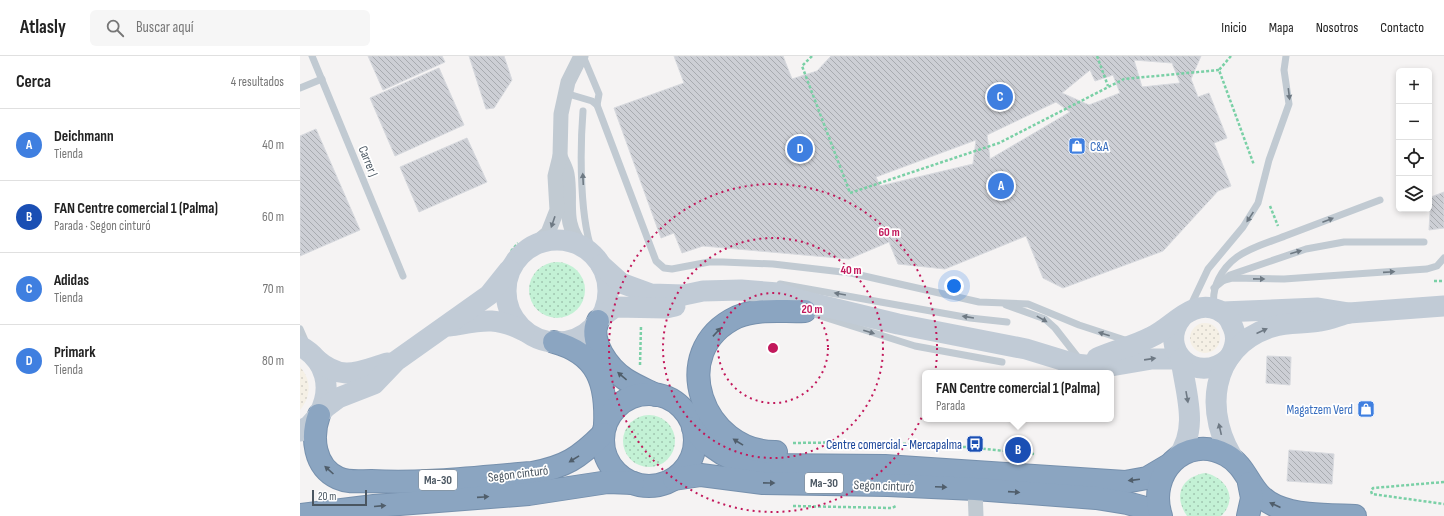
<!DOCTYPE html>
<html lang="es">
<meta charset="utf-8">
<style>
:root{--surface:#fff;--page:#f6f6f6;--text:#222;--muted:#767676;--line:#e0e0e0;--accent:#7c3aed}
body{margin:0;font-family:"Sofia Sans Condensed",sans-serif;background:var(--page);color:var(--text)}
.controls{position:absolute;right:12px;top:12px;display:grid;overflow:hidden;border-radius:6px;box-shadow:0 2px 6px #0003}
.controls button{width:36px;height:36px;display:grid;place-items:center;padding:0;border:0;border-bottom:1px solid var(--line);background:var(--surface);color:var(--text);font:20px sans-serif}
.scale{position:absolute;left:12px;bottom:10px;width:55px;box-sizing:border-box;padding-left:4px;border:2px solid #4a5661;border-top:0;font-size:11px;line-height:14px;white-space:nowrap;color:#4a5661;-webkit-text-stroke:3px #fff;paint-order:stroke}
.you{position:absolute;left:654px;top:230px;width:14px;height:14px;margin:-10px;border:3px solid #fff;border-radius:50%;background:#1a73e8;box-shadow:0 0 0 6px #1a73e833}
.badge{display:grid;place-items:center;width:26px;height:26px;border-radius:50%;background:var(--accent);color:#fff;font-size:13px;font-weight:700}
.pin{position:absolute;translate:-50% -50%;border:2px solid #fff;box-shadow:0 1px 4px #0006}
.popup{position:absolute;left:622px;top:314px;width:192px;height:52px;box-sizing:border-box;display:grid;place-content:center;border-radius:6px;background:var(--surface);filter:drop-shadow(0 1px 3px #0005);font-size:13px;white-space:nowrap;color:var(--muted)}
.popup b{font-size:15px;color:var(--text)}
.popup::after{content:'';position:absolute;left:50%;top:100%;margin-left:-8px;border:8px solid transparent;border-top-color:var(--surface)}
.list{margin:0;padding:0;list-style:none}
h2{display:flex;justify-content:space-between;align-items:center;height:52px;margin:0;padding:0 16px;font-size:17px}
h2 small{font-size:13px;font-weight:400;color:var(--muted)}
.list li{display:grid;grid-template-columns:26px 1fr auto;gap:12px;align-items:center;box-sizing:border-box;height:72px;padding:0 16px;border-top:1px solid var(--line)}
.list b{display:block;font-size:15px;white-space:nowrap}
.list p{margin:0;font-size:13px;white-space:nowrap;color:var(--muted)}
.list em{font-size:13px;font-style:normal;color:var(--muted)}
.icon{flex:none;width:22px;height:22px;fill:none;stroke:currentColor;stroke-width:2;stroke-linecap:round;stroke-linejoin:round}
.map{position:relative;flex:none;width:1144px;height:460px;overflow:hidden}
header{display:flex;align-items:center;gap:24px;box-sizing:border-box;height:56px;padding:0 20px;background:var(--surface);border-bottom:1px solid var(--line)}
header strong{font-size:19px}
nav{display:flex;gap:22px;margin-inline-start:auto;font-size:14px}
.search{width:280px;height:36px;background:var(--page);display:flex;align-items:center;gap:10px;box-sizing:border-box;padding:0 14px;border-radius:6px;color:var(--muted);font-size:15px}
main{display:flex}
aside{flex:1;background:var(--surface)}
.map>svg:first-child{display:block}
.grass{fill:url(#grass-dots)}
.sand{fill:url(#sand-dots)}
.building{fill:url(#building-back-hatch);stroke:#d7d9de;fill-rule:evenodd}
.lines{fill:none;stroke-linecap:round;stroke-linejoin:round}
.highway-casing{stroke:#7690ad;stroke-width:24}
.path{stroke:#7ad0a6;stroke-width:2.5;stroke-dasharray:3 2;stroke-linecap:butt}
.lane{stroke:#c1cad2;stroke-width:7}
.street{stroke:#c1cad2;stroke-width:15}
.secondary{stroke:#c1cbd6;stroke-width:21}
.highway{stroke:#8ba5c1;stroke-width:22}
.oneway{fill:#6e7983}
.oneway2{fill:#6e7984}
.oneway3{fill:#505e6b}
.ring{fill:none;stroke:#c2185b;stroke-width:2;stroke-dasharray:2 4}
.labels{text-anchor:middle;stroke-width:3.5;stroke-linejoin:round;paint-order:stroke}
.shield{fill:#fff;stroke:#808990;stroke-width:1}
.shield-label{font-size:12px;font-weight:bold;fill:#4a5661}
.shop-label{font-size:13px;fill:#366cbe;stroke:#fff;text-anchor:start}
.street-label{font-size:13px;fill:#4a5661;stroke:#fff}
.transit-label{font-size:13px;fill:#164399;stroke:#fff;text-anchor:end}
.centre{fill:#c2185b;stroke:#fff;stroke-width:2}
.ring-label{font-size:12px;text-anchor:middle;font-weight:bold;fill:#c2185b;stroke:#fff;stroke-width:3.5;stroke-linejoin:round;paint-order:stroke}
</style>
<header>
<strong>Atlasly</strong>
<div class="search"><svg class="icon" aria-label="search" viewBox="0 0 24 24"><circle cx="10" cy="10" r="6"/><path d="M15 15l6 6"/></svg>Buscar aquí</div>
<nav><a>Inicio</a><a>Mapa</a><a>Nosotros</a><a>Contacto</a></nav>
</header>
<main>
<aside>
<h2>Cerca<small>4 resultados</small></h2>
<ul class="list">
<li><span class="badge" style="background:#3f7fe0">A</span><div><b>Deichmann</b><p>Tienda</p></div><em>40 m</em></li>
<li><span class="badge" style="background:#1a4fb4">B</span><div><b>FAN Centre comercial 1 (Palma)</b><p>Parada · Segon cinturó</p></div><em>60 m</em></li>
<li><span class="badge" style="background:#3f7fe0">C</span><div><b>Adidas</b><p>Tienda</p></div><em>70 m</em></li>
<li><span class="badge" style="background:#3f7fe0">D</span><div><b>Primark</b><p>Tienda</p></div><em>80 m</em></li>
</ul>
</aside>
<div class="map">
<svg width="1144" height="460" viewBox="0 0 1144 460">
<defs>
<pattern id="grass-dots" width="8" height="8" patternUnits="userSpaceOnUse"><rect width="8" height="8" fill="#c3f1d5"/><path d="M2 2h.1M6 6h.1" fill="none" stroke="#a0c6b0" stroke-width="1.8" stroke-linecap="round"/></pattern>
<pattern id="sand-dots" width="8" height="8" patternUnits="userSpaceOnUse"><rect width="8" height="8" fill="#f5f0e5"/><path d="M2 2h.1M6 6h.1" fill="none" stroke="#d4d0c7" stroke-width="1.8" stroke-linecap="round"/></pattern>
<pattern id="building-back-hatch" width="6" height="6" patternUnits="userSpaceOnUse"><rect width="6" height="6" fill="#cdcfd5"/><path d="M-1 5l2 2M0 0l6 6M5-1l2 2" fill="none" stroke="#a8abb0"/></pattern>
</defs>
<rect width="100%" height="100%" fill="#f5f3f3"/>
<!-- grass -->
<g class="grass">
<circle cx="257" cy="234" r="28"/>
<circle cx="349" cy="385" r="26"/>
<path d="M905 417C926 421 939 443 921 460H887C873 440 881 421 905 417Z"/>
</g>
<!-- sand -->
<g class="sand">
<circle cx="905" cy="282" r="15"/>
<path d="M0 311C12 324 11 341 0 354Z"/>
</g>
<!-- building -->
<g class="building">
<polygon points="68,0 142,0 145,6 83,34"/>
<polygon points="169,0 204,0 212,24 194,52 186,53"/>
<path d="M374 0H483L492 23 517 15 531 0H901L891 23 898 41 909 37 927 82 914 87 931 130 918 135 863 195 763 232 743 222 726 180 645 213 598 208 589 186 549 203 403 190 382 197 374 177 361 182 314 52 384 27ZM834 4 872 7 880 27 842 31ZM790 14 795 25 813 19 820 37 789 49 762 37ZM756 46 770 56 690 103 687 79ZM676 84 673 108 580 130 576 121Z"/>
<polygon points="139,12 164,69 95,100 70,42"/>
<polygon points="16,73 60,174 0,200 0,80"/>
<polygon points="167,82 187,126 119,156 100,111"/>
<polygon points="1144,136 1144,172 1129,174 1131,141"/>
<polygon points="967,300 991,301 990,329 966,327"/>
<polygon points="989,394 1034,398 1032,428 987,425"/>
</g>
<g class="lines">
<defs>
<g id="highway">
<path d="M298 265C288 285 309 312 325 323 334 329 346 334 356 339"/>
<path d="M254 286C298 298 307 327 305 370"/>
<circle cx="349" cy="384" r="46"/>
<path d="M19 359C11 381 14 411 38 422 49 427 60 425 71 425 125 428 178 421 232 417 265 411 279 402 303 378"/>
<polyline points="393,372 404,385 423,398 438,405 460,409 585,410 825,426 847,422 869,409"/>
<path d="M476 396C403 397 365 295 437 261 458 252 483 256 505 255"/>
<polyline points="374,423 401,419 463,427 588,429 675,433 796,442 827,447 842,451 855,460"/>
<polyline points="0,459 74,450 229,438 308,426 333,427"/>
<path d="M861 460C847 418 885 377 926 399 950 412 948 438 976 450 999 460 1030 459 1055 460"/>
<polyline points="948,460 952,442 949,427"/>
</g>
</defs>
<!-- highway casing -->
<use href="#highway" class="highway-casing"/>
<!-- path -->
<g class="path">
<polyline points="512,0 502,10 550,137 699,87 824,23 919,14"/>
<polyline points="797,0 808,30"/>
<polyline points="931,0 919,14 954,109"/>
<polyline points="970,150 978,170"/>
<polyline points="211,195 218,187"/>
<polyline points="1134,225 1144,225"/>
<polyline points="340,309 341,270"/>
<polyline points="493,387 572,386 665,391 734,398"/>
<polyline points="1144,426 1073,432 1071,435 1072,438 1144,448"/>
<polyline points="493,450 592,452 596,450"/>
</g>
<!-- lane -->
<g class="lane">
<polyline points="12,0 103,220"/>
<polyline points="283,0 299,38 297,49 356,205 364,212 372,213 409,206 423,206 473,208 551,217 679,246 728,248 779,269 828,285"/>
<polyline points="0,32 22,23"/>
<polyline points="265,37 292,45 297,49"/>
<path d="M283 55C280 93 279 168 295 202"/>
<polyline points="921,225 932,222 984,223 1127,213 1137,210 1144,202"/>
<polyline points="480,228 670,262 707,266"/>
<polyline points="914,232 930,219 1006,193 1044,186 1124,186"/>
<polyline points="706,249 745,263 755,272 780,304"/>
<polyline points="890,251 908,213 943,171 958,147 969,104 989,48 984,14 986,0"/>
<path d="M914 251C911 231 922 212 937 201 951 191 970 186 985 180 1017 168 1048 156 1080 144"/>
<polyline points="511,257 615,290 702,306"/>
<polyline points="0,273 7,289"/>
</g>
<!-- street -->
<g class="street">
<path d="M260 100C262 106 266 112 267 118 272 148 261 164 282 191"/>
<polyline points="234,189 248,177 257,154 255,120 260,100 261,58 268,26 281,0"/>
<polyline points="675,433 676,460"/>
</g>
<!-- secondary -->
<g class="secondary">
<circle cx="257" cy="235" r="51"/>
<polyline points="301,209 321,227 351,238 384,239 403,235 441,234 478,237 507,246 598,268 726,293 775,308 805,311 852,303 881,303"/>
<polyline points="922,256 1018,252 1049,257 1144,250"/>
<path d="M882 261C856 293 896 330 928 303"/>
<polyline points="300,262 315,251 366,252 375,250"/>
<path d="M150 270C181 265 195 260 224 275"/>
<path d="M0 290C26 304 33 332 19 358"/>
<path d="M797 302C815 294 834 290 851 281 873 271 892 242 918 254 924 257 929 261 931 267 937 278 937 287 931 299"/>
<path d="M16 303C43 326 57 316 87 307"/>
<polyline points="0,375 9,370 26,351 38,342 74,328 96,305 189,239 209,214"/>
<path d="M877 402C900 373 885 335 881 303"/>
<path d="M937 408C902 359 909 291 972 271 988 266 1004 268 1020 265 1030 264 1040 259 1049 257"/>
</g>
<!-- highway -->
<use href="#highway" class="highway"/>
</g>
<!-- one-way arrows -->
<defs><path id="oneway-solid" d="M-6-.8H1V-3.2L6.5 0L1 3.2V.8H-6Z"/></defs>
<g class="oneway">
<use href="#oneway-solid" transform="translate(989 38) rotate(83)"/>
<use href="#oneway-solid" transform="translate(283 123) rotate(-93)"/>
<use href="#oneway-solid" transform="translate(950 161) rotate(124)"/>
<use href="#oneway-solid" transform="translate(1028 164) rotate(-21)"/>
<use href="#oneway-solid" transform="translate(253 166) rotate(109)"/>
<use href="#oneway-solid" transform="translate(996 196) rotate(-16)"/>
<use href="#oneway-solid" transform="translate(1089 216) rotate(-4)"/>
<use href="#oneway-solid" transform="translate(959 223) rotate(1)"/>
<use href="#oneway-solid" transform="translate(540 238) rotate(-170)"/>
<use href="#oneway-solid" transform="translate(668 261) rotate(-171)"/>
<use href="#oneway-solid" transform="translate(742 263) rotate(29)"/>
<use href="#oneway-solid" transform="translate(569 276) rotate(17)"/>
<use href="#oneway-solid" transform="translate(804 278) rotate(-162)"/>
</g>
<g class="oneway2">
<use href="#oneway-solid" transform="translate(962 275) rotate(-24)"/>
<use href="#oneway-solid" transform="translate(850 303) rotate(-8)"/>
<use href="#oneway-solid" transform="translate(887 341) rotate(80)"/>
<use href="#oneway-solid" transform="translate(920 373) rotate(-103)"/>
</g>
<g class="oneway3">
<use href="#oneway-solid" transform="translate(417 276) rotate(-47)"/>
<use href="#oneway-solid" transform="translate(322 320) rotate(-140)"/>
<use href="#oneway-solid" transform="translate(438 386) rotate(-148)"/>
<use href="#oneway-solid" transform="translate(274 403) rotate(148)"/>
<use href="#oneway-solid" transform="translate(29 414) rotate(-138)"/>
<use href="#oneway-solid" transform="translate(834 424) rotate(173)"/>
<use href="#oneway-solid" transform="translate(469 427) rotate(1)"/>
<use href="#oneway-solid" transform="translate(641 431) rotate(3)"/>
<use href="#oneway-solid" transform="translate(714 436) rotate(4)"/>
<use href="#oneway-solid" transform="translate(183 441) rotate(-4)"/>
<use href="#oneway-solid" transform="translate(975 449) rotate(-156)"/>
<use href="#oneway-solid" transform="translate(80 450) rotate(-5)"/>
</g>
<!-- distance rings -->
<g class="ring">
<circle cx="473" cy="292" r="55"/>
<circle cx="473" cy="292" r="110"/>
<circle cx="473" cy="292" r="164"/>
</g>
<!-- icons -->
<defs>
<symbol id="shop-square" viewBox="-11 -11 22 22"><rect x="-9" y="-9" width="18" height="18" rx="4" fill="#3f7fe0" stroke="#fff"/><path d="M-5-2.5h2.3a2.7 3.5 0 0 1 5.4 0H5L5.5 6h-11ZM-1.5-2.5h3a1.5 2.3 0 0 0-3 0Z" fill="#fff"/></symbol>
<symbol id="bus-square" viewBox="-11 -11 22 22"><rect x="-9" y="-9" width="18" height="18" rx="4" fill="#1a4fb4" stroke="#fff"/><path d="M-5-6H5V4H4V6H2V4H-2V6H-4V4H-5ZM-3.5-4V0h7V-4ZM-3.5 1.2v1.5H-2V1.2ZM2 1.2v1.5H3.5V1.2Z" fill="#fff"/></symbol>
</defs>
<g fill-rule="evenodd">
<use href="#shop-square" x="767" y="80" width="20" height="20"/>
<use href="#shop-square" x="1056" y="343" width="20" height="20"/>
<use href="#bus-square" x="665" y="378" width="20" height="20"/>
</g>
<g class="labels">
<!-- shield labels -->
<g class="shield">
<rect x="119" y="414" width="38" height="20" rx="3"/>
<rect x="505" y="417" width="38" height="20" rx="3"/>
</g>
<g class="shield-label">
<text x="138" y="428">Ma-30</text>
<text x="524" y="431">Ma-30</text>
</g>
<!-- shop labels -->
<g class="shop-label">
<text x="790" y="95">C&amp;A</text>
<text x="1053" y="358" text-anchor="end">Magatzem Verd</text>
</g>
<!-- street labels -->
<g class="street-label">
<text transform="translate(69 105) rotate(68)" y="5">Carrer J</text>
<text transform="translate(218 417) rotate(-7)" y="5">Segon cinturó</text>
<text transform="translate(584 429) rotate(2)" y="5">Segon cinturó</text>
</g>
<!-- transit labels -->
<g class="transit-label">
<text x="662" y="393">Centre comercial - Mercapalma</text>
</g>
</g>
<circle cx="473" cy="292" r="6" class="centre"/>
<g class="ring-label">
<text x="589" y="180">60 m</text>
<text x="551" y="218">40 m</text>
<text x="512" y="257">20 m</text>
</g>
</svg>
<div class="controls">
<button>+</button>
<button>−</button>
<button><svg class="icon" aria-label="locate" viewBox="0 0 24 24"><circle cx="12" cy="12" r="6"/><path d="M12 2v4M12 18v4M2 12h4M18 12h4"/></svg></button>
<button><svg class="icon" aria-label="layers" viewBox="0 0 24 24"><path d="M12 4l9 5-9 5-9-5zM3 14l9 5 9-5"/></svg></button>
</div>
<div class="scale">20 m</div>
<div class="you"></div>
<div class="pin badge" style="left:701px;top:130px;background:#3f7fe0">A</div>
<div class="pin badge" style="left:718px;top:394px;background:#1a4fb4">B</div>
<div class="popup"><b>FAN Centre comercial 1 (Palma)</b>Parada</div>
<div class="pin badge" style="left:700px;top:41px;background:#3f7fe0">C</div>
<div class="pin badge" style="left:500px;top:93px;background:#3f7fe0">D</div>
</div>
</main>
